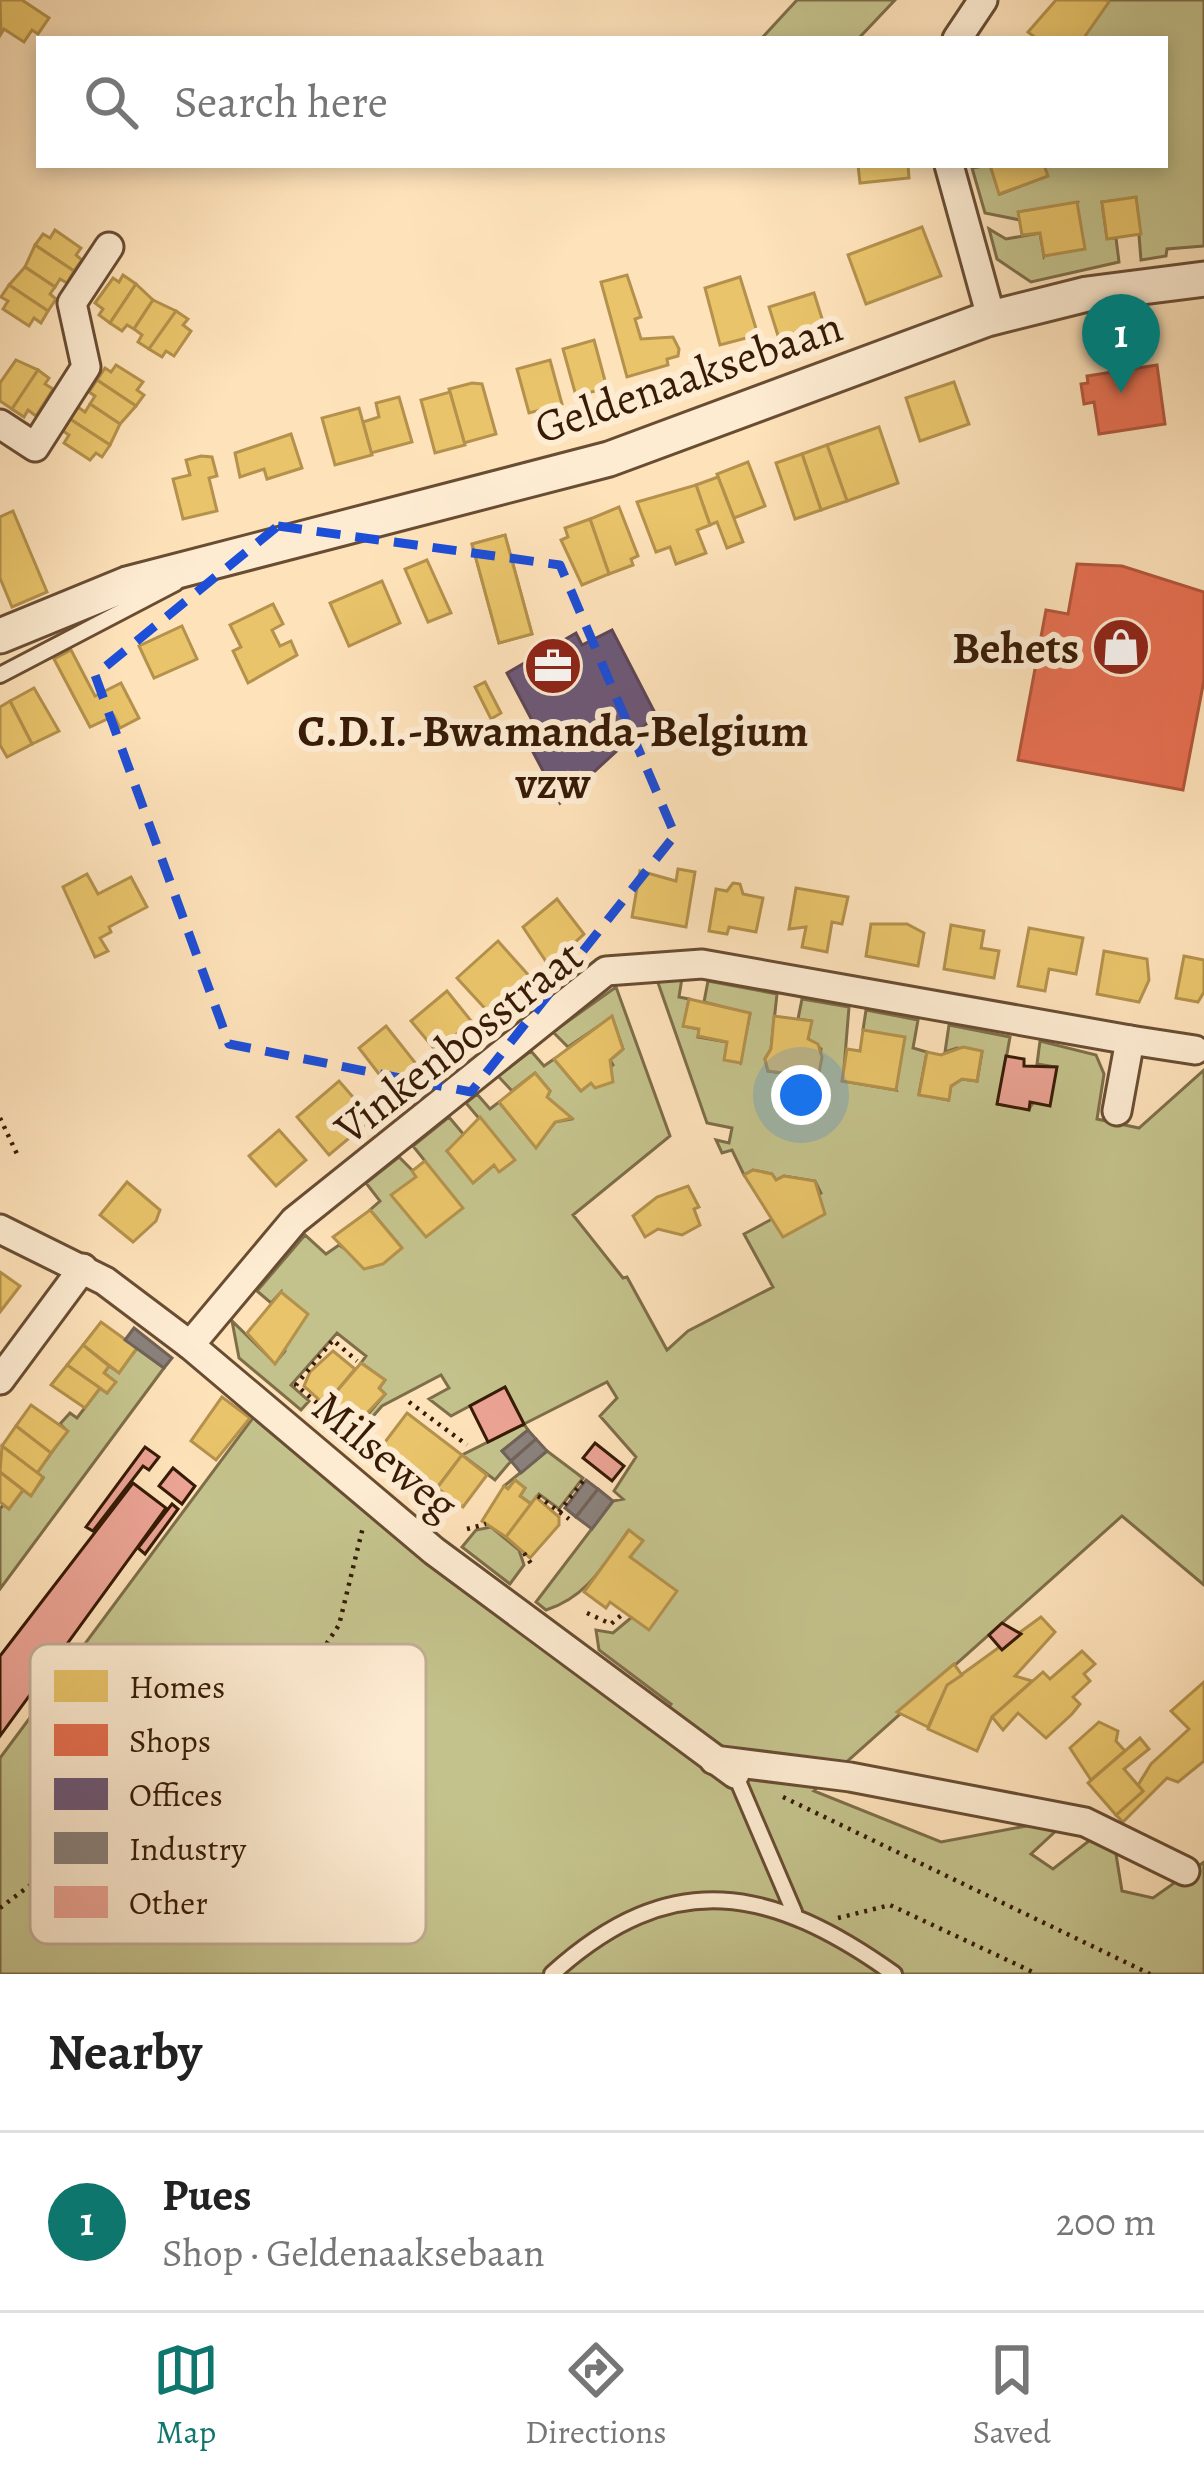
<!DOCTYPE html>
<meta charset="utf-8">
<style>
:root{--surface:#fff;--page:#f6f6f6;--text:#222;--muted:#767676;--line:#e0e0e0;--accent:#0f766e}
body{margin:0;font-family:Alegreya,serif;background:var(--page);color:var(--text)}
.you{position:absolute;left:801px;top:1095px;width:42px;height:42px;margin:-30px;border:9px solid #fff;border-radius:50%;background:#1a73e8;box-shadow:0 0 0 18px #1a73e833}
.badge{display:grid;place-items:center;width:78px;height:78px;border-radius:50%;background:var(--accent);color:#fff;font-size:39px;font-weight:700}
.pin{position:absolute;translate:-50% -99px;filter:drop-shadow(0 3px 6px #0008)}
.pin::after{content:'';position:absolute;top:63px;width:42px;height:36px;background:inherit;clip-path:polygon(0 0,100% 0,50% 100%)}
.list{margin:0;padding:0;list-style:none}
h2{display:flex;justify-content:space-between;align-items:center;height:156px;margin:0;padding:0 48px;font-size:51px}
h2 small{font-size:39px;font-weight:400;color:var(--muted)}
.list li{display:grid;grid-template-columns:78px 1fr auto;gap:36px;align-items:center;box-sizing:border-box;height:180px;padding:0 48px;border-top:3px solid var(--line)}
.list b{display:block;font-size:45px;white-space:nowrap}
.list p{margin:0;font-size:39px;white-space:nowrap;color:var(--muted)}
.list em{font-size:39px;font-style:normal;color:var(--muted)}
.icon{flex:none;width:66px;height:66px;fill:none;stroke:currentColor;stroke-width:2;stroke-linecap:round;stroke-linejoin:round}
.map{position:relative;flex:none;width:1204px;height:1974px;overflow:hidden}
.search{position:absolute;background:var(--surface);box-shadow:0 6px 18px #0003;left:36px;right:36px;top:36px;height:132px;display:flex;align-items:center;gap:30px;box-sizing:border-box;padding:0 42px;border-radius:0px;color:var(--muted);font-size:45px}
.sheet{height:336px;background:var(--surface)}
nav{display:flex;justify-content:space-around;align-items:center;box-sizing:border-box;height:168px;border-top:3px solid var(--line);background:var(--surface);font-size:33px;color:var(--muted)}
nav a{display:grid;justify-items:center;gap:6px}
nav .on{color:var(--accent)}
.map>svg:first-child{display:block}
.green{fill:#c4c28c;stroke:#7e6e49;stroke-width:3}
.homes{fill:#e9c46a;stroke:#b4914c;stroke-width:3}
.shops{fill:#e76f51;stroke:#b2563a;stroke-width:3}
.offices{fill:#6d597a;stroke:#5d4657;stroke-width:3}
.industry{fill:#8a817c;stroke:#716259;stroke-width:3}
.building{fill:#eba394;stroke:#371b06;stroke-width:3}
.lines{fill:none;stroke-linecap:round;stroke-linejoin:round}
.service-casing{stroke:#694d33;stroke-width:20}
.minor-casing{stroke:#694d33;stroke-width:33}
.tertiary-casing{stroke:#694d33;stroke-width:39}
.path{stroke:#371b06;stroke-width:4.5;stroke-dasharray:3 6;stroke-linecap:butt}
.service{stroke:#feecd2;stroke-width:14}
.minor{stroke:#feecd2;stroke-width:27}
.tertiary{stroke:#feecd2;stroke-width:33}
.marked{fill:none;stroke:#1d4ed8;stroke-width:9;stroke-dasharray:24 15;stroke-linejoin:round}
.labels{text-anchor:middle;stroke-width:12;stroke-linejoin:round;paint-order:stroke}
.street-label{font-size:45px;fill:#371b06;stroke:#feecd2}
.poi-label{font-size:45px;font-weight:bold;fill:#371b06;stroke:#feecd2;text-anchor:end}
.key{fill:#feecd2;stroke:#c2ad95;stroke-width:3}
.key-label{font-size:33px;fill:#371b06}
</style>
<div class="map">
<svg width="1204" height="1974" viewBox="0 0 1204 1974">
<rect width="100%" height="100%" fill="#fee2ba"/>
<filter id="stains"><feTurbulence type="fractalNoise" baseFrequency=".00167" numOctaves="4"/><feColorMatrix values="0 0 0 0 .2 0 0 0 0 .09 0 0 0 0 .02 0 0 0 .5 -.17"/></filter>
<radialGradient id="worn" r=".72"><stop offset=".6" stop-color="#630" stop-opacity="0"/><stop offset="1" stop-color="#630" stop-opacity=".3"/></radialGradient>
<!-- green -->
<g class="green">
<polygon points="797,0 895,0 858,39 761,39"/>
<polygon points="1106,0 1204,0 1204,246 1167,249 1166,256 1141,260 1136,198 1102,202 1107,238 1116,238 1119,262 1031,282 997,259 989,229 1006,239 1040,233 1044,256 1077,203 1019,212 1020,220 985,213 972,168 990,165 1000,194 1047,176 1044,165 1165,165 1165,39 1083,39"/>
<path d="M656 977 682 978 679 997 689 999 684 1026 699 1029 698 1037 727 1042 740 1062 750 1014 704 1002 708 981 777 994 771 1049 765 1059 768 1071 818 1078 821 1049 808 1039 811 1021 798 1019 802 999 849 1007 843 1081 896 1090 863 1030 866 1010 918 1020 913 1048 927 1052 919 1094 948 1100 951 1086 962 1079 977 1081 982 1052 957 1048 945 1052 949 1025 1010 1037 998 1104 1029 1109 1056 1067 1037 1064 1040 1041 1096 1055 1104 1074 1097 1119 1139 1128 1204 1070V1585L1122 1516 814 1791 941 1842 1042 1823 1060 1827 1031 1854 1053 1869 1090 1840 1114 1842 1122 1891 1153 1898 1204 1862V1974H0V1758L255 1415 659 1719 671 1704 599 1650 596 1630 613 1633 632 1617 630 1557 642 1540 628 1531C604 1565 587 1597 546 1610L536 1602 613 1501 623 1499 614 1491 636 1457 600 1416 617 1398 607 1382 524 1424 528 1430 502 1451 511 1461 495 1480 462 1455 524 1424 505 1387 451 1416 429 1399 449 1388 441 1375 382 1406 346 1447 326 1431 339 1416 358 1426 385 1394 379 1388 385 1380 361 1363 366 1356 337 1333 291 1385 309 1401 301 1410 239 1358 232 1321 275 1363 285 1351 281 1292 271 1303 257 1291 305 1235 326 1254 339 1245 372 1267 401 1247 370 1210 380 1201 366 1183 399 1157 413 1171 425 1161 413 1146 449 1117 465 1136 447 1151 474 1182 494 1165 500 1171 514 1160 466 1103 477 1094 490 1109 499 1102 536 1147 555 1122 571 1119 547 1097 550 1091 535 1073 512 1091 498 1076 531 1051 544 1066 554 1059 581 1091 613 1065 610 1060 623 1049 612 1017 568 1047 553 1032 616 987 670 1136 573 1215 623 1278 627 1277 667 1350 688 1331 773 1287 744 1234 821 1193 815 1181 784 1176 776 1180 772 1174 753 1170 744 1175 732 1150 722 1153 716 1140 729 1143 732 1128 707 1123Z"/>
<polygon points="137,1348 164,1368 0,1589 0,1509 3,1505 9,1508 23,1490 31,1495 43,1478 37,1473 67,1431 60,1424 70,1413 77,1418 100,1388 107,1393 115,1382 104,1373 109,1366 119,1372"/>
<polygon points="547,1451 583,1478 559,1509 539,1494 531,1504 520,1496 525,1488 516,1481 508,1489 504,1486"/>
<polygon points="491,1527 519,1550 524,1565 510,1584 462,1547 476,1530"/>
</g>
<!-- homes -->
<g class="homes">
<polygon points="0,0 22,0 49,18 38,34 32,30 24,42 4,29 1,34"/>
<polygon points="1056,0 1106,0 1109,2 1083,39 1037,39 1028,32"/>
<polygon points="858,165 908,165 909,178 860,183"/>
<polygon points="990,165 1044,165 1048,176 999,194"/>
<polygon points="1136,197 1141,234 1107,239 1102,202"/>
<polygon points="1077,202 1085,249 1044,256 1040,233 1022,235 1018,212"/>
<polygon points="922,227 941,276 866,304 848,255"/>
<polygon points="55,230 81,248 76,255 82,260 74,271 35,245 43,234 50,238"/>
<polygon points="35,245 74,271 67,283 60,279 55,287 25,267"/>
<polygon points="25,267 55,287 50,294 56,299 48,311 9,285"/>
<polygon points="123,275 136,284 110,323 99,315 103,309 95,303 113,278 119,282"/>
<polygon points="627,275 641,317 635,319 641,339 673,337 679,349 678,356 667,359 668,365 627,377 601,282"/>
<polygon points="740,277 758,335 720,345 705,288"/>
<polygon points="136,284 153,300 134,329 127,325 122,331 110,323"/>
<polygon points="9,285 48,311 41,323 34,318 29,326 3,309 8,301 1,297"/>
<polygon points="814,293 825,328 780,342 769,307"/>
<polygon points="153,300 176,311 149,349 138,342 142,335 134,329"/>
<polygon points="176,311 188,319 183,325 191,331 174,356 166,351 162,357 149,349"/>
<polygon points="594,340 607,388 576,396 563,349"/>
<polygon points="16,360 38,370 12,409 0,401 0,383"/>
<polygon points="550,360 562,404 529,413 517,369"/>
<polygon points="116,365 143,382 137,390 144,395 136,406 97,380 105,368 111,372"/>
<polygon points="38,370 49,378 45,384 53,389 36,416 28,410 24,417 12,409"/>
<polygon points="97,380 136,406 120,424 90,404 95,396 89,392"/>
<polygon points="954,382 969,424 920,441 906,398"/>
<polygon points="472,383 482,384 496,434 464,443 449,389"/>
<polygon points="450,392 465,445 435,453 421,400"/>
<polygon points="399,397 412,442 371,453 363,422 379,417 376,403"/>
<polygon points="90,404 120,424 110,445 70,419 78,407 85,412"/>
<polygon points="359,408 372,455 335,465 322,418"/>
<polygon points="70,419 110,445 102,457 96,453 90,460 64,443 69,435 63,431"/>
<polygon points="879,427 898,483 847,501 827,445"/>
<polygon points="291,434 302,468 267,479 264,469 240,477 235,453"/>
<polygon points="827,445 847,501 821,510 802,454"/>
<polygon points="802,454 821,510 795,519 776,463"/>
<polygon points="201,456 212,457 217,476 209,478 217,511 183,519 173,479 190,475 186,460"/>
<polygon points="748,462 765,506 734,518 717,474"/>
<polygon points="718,477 743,542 727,548 717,522 710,525 696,485"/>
<polygon points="696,485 710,525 697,530 706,553 676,564 670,547 656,552 637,502"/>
<polygon points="619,507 638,556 631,559 633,565 609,574 590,519"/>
<polygon points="13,511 47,592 12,607 0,578 0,517"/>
<polygon points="590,519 609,574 582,585 561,540 568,537 565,528"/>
<polygon points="505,535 532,634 499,643 472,544"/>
<polygon points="505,535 532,634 499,643 472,544"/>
<polygon points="427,560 451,613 428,622 405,569"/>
<polygon points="382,581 400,623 349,646 330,603"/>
<polygon points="273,604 283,624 272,630 280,646 291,641 297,655 248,683 233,651 241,647 230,625"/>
<polygon points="182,626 197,659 154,678 139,646"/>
<polygon points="71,650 95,696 121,683 139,718 120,728 114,716 90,727 54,659"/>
<polygon points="485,682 501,713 491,719 475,687"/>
<polygon points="34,688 59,731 32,744 10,701"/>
<polygon points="10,701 32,744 7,757 0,745 0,707"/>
<polygon points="678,869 695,872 686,927 632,917 640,871 676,881"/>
<polygon points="87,874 98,894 131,877 147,907 109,927 111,932 100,938 108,951 95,957 63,887"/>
<polygon points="733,883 740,884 743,894 763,898 756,932 729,927 727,934 709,931 716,889 727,891"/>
<polygon points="796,888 848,897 842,924 832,922 827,952 802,947 806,927 789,929"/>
<polygon points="557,899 584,934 549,966 523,927"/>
<polygon points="871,924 907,924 924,933 918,966 866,956"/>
<polygon points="951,925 984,931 981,948 999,951 994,978 944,969"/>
<polygon points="1029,928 1083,938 1076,974 1049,969 1045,991 1018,986"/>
<polygon points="498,941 531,978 491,1015 457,978"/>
<polygon points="1104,951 1147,959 1149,980 1139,1002 1097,994"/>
<polygon points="1184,956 1204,960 1204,992 1198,1002 1176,998"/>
<polygon points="447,991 472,1022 436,1051 411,1021"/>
<polygon points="689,999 750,1013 741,1063 724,1060 727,1042 698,1036 699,1029 683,1026"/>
<polygon points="612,1016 623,1049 610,1060 613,1082 595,1088 591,1083 581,1091 554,1059"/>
<polygon points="774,1016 812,1021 808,1039 818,1044 822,1057 818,1078 768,1071 765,1059 771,1049"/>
<polygon points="386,1026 421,1070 395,1095 359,1048"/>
<polygon points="863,1030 905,1037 896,1090 842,1081 847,1049 860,1051"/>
<polygon points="963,1047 982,1051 977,1081 962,1079 951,1086 949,1100 919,1095 927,1052 941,1055"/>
<polygon points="535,1073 550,1091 547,1097 572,1118 555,1122 536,1148 499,1102"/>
<polygon points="339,1081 372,1119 329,1155 297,1117"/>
<polygon points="480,1117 515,1160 499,1172 494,1165 473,1183 447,1151"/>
<polygon points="279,1130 306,1160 276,1186 249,1156"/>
<polygon points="425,1161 463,1208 426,1237 391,1195 416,1177 412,1171"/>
<polygon points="753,1170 772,1174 776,1180 784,1176 815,1181 825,1214 783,1237 744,1175"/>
<polygon points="127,1182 160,1210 156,1221 133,1242 100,1215"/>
<polygon points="688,1186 699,1207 694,1209 700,1225 682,1235 658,1229 645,1237 633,1216 657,1197"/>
<polygon points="370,1210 402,1248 383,1264 364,1269 333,1237"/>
<polygon points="0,1272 20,1286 0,1312"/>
<polygon points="281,1292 308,1314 275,1364 247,1333"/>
<polygon points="101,1322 137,1348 119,1373 83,1345"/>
<polygon points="83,1345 109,1366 104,1373 116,1382 107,1393 67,1365"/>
<polygon points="333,1351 355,1369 325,1405 304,1386 310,1372"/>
<polygon points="361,1363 385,1380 379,1388 385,1394 353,1428 325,1405"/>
<polygon points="67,1365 100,1388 85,1408 51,1385"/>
<polygon points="222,1397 250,1418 216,1460 191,1441"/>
<polygon points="31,1405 68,1431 51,1453 16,1426"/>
<polygon points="407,1413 462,1455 437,1488 382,1446"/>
<polygon points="16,1426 51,1453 37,1473 2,1446"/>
<polygon points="2,1446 43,1477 31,1496 0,1472"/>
<polygon points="462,1455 487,1475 463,1507 437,1488"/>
<polygon points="0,1472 23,1490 9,1509 0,1502"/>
<polygon points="515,1480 525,1488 520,1496 531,1504 506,1537 482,1521 504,1486 508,1489"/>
<polygon points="536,1497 559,1517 559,1525 530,1558 506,1537"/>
<polygon points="629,1530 643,1541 630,1557 677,1591 649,1630 610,1602 606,1608 584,1592"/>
<polygon points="1041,1617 1055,1632 1015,1676 1032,1681 992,1717 977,1751 928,1729 947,1685"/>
<polygon points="1082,1651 1095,1664 1084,1674 1090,1681 1073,1697 1080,1704 1072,1714 1046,1738 1018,1713 1003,1730 992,1717 1043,1672 1050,1679"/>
<polygon points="954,1664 962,1675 947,1685 928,1727 897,1712"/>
<polygon points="1204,1682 1204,1761 1178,1782 1167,1778 1123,1822 1116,1815 1143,1791 1138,1785 1151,1764 1189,1729 1171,1711"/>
<polygon points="1099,1722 1118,1731 1116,1741 1125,1751 1091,1780 1070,1748"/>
<polygon points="1140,1738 1149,1749 1124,1769 1143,1791 1116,1815 1088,1783"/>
</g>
<!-- shops -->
<g class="shops">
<polygon points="1157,365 1165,424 1099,434 1094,402 1084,404 1081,384 1088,383 1087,376"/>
<polygon points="1077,564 1122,566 1204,592 1204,680 1183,790 1018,760 1046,610 1068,614"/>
</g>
<!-- offices -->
<polygon class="offices" points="612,630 656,715 560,803 533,752 545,745 507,673 576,633 582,645"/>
<!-- industry -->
<g class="industry">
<polygon points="134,1328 172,1358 164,1368 125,1340"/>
<polygon points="528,1430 536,1439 511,1461 502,1451"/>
<polygon points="536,1439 547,1451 521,1473 511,1461"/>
<polygon points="586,1480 598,1489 576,1517 565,1508"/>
<polygon points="598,1489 613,1501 592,1529 576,1517"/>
</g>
<!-- building -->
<g class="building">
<polygon points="1006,1056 1024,1059 1024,1066 1057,1067 1050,1106 1030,1102 1029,1110 997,1104"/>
<polygon points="505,1387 524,1424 488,1442 470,1406"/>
<polygon points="595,1443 624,1466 612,1481 583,1458"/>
<polygon points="145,1447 159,1457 149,1470 143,1466 93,1531 86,1527"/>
<polygon points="173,1468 195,1486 182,1504 159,1486"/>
<polygon points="133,1483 166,1508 0,1736 0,1656"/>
<polygon points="172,1504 178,1509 145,1554 138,1548"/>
<polygon points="1002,1623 1021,1634 1002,1650 989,1635"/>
</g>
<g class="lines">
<defs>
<g id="service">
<polyline points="0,675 176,583"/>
<polyline points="735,1774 794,1912"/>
<path d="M552 1974C672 1865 772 1887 894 1974"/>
</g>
<g id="minor">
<polyline points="957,39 983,0"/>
<polyline points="949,165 991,317"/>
<polyline points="0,424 35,447 86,367 72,303 109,247"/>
<polyline points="1130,1040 1195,1050"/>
<polyline points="0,1229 105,1281 190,1345 434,1551 735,1774"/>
<polyline points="190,1345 294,1221 606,971 702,964 1130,1040 1117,1111"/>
<polyline points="0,1380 83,1268"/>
<polyline points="714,1760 850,1777 1085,1822 1185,1871"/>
</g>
<polyline id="tertiary" points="0,636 127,584 609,459 987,319 1087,294 1204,279"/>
</defs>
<!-- service casing -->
<use href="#service" class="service-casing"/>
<!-- minor casing -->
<use href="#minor" class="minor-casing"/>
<!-- tertiary casing -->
<use href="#tertiary" class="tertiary-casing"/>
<!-- path -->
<g class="path">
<polyline points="0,1118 17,1154"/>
<polyline points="409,1402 467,1445"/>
<polyline points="317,1403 296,1385 333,1340 357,1361"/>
<polyline points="538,1496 569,1519"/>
<polyline points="412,1497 433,1484"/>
<polyline points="559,1512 583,1481"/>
<polyline points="467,1529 486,1524"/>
<polyline points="524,1553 532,1565"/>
<polyline points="587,1613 611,1624 625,1612"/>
<polyline points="783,1797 1150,1974"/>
<polyline points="0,1908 120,1817 222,1707 325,1646 339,1625 363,1527"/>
<polyline points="838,1918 890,1905 1037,1974"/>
</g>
<!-- service -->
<use href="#service" class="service"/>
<!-- minor -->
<use href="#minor" class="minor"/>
<!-- tertiary -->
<use href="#tertiary" class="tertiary"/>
</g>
<!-- marked area -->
<path class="marked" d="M278 526 560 565 675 835 471 1092 229 1044 95 675Z"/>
<!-- icons -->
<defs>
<symbol id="shop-disc" viewBox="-11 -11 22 22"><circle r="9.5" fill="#8f2418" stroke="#feecd2"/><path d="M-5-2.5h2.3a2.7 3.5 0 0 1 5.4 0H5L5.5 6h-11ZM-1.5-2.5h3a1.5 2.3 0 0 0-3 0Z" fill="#fff"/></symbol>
<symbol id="office-disc" viewBox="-11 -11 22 22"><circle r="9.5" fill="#8f2418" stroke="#feecd2"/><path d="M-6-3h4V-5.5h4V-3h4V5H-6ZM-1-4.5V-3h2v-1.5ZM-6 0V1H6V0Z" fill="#fff"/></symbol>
</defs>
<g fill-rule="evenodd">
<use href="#shop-disc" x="1088" y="614" width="66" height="66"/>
<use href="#office-disc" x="520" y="633" width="66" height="66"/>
</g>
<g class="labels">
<!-- street labels -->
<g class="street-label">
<text transform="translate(688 376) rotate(-19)" y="16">Geldenaaksebaan</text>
<text transform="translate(458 1041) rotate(-38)" y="16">Vinkenbosstraat</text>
<text transform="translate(386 1455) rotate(40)" y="16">Milseweg</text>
</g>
<!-- poi labels -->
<g class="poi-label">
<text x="1079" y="663">Behets</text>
<text x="553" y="746" text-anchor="middle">C.D.I.-Bwamanda-Belgium<tspan x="553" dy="52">vzw</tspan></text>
</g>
</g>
<!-- legend -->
<rect x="30" y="1644" width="396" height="300" rx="18" class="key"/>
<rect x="54" y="1670" width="54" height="32" fill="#e9c46a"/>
<rect x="54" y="1724" width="54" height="32" fill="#e76f51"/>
<rect x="54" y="1778" width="54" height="32" fill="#6d597a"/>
<rect x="54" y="1832" width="54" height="32" fill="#8a817c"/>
<rect x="54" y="1886" width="54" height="32" fill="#eba394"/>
<g class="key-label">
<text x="129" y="1698">Homes</text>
<text x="129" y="1752">Shops</text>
<text x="129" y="1806">Offices</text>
<text x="129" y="1860">Industry</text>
<text x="129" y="1914">Other</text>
</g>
<rect width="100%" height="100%" filter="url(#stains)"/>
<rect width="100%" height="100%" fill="url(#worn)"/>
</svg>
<div class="you"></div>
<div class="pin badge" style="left:1121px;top:393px">1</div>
<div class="search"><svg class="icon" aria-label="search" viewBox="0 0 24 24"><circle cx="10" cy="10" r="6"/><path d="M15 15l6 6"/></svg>Search here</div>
</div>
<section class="sheet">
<h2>Nearby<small></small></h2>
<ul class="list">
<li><span class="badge">1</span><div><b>Pues</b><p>Shop · Geldenaaksebaan</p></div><em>200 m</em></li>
</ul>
</section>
<nav>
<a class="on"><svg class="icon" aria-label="map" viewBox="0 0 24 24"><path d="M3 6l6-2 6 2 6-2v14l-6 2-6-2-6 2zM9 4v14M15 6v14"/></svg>Map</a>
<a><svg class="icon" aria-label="directions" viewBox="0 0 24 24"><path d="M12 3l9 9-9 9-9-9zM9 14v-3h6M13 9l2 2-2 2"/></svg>Directions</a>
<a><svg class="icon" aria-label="saved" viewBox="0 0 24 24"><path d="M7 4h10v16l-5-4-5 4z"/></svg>Saved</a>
</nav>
